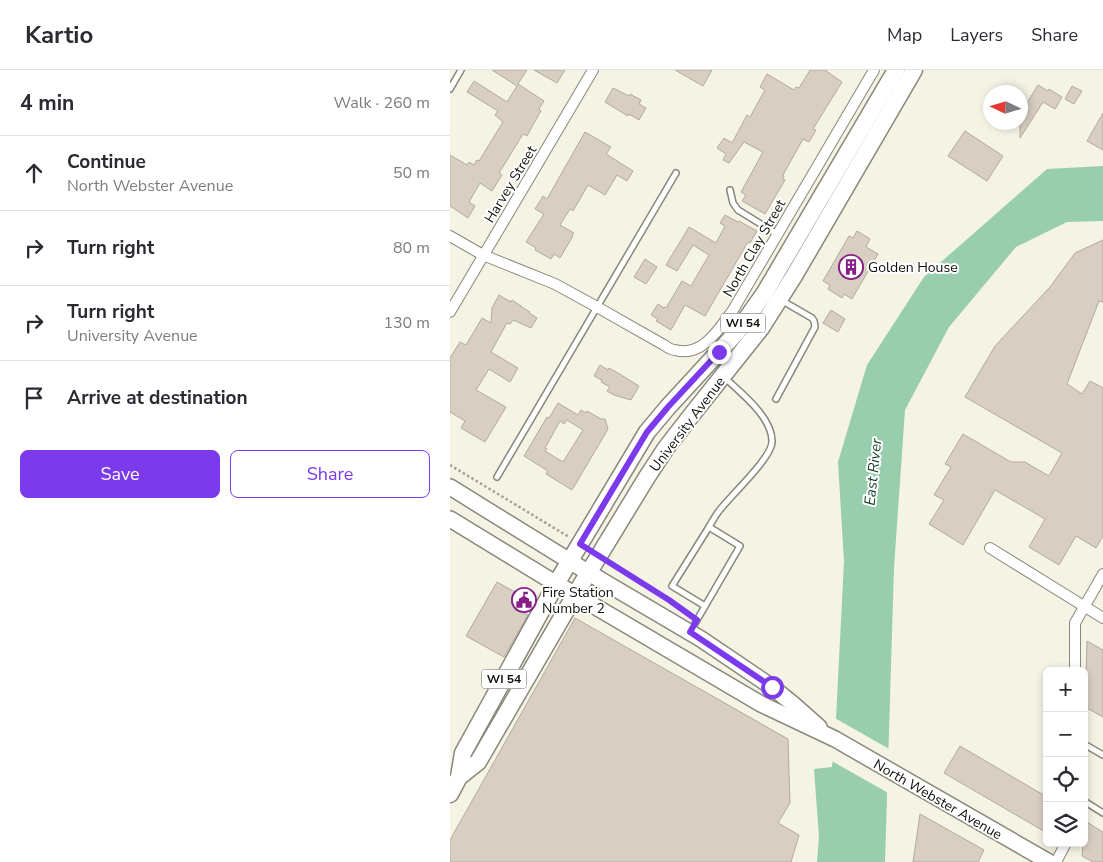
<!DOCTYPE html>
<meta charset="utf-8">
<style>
:root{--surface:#fff;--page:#f2f2f3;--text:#2b2b33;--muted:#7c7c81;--line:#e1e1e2;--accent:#7c3aed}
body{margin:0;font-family:"Nunito Sans",sans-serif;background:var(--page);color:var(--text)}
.controls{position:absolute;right:15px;bottom:15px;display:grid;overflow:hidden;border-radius:8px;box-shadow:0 2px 8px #0003}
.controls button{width:45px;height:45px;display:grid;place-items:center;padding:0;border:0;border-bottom:1px solid var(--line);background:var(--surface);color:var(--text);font:25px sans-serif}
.compass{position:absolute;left:533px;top:15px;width:45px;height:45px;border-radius:50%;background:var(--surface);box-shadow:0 2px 8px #0003;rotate:274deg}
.stop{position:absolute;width:15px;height:15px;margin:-11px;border:4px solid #7c3aed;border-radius:50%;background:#fff}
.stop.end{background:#7c3aed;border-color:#fff;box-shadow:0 1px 5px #0008}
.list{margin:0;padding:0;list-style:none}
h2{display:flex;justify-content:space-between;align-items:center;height:65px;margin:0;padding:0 20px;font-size:21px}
h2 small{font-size:16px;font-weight:400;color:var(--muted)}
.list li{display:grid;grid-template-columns:32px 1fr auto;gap:15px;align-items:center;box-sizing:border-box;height:75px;padding:0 20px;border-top:1px solid var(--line)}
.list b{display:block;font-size:19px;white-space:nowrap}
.list p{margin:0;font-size:16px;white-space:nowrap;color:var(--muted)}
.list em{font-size:16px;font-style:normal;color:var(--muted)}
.actions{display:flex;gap:10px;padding:15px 20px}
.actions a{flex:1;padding:11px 0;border:1px solid var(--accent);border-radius:8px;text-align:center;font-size:18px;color:var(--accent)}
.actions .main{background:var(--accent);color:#fff}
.icon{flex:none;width:28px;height:28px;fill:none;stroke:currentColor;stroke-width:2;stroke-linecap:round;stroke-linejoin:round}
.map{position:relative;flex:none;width:653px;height:792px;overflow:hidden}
header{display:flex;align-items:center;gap:30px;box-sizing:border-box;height:70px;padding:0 25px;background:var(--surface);border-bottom:1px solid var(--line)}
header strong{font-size:24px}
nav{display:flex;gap:28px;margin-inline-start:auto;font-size:18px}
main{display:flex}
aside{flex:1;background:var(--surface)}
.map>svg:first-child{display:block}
.water{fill:#98cead}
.pier{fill:#f4f3e4}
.building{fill:#d8cfc2;stroke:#b3aa9e;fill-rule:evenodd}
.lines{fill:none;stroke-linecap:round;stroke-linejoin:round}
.service-casing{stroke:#89887a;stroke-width:8}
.minor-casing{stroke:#89887a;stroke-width:12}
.secondary-casing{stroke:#89887a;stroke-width:18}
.primary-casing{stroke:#89887a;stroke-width:19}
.path{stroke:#a2a296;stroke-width:2.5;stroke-dasharray:2.5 2.5;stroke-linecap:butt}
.service{stroke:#fff;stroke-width:5}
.minor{stroke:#fff;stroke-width:10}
.secondary{stroke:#fff;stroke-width:15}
.primary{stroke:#fff;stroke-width:16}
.route{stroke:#7c3aed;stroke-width:6}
.labels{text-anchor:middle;stroke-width:4;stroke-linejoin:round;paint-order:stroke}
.shield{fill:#fff;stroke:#575754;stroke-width:1}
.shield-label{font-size:12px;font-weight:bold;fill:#0f0f0a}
.street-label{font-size:14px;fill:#0f0f0a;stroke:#fff}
.poi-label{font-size:14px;fill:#0f0f0a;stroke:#fff;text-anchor:start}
.water-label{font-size:15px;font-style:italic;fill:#123c26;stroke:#fff}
</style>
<header>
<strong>Kartio</strong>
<nav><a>Map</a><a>Layers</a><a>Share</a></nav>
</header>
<main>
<aside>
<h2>4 min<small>Walk · 260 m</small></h2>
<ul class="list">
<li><svg class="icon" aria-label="ahead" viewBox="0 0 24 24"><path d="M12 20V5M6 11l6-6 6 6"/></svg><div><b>Continue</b><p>North Webster Avenue</p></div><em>50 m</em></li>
<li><svg class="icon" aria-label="right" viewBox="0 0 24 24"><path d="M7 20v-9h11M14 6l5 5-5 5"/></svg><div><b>Turn right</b></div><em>80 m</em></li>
<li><svg class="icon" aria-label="right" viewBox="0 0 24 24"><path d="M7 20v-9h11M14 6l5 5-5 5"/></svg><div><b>Turn right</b><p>University Avenue</p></div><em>130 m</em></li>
<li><svg class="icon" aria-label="arrive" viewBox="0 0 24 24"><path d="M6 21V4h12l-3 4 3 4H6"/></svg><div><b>Arrive at destination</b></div></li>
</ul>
<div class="actions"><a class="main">Save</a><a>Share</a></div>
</aside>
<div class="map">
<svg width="653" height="792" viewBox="0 0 653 792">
<rect width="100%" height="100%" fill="#f4f3e4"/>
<!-- water -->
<polygon class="water" points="653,96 653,151 617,152 566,177 499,257 455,340 444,498 435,792 367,792 369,767 364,699 382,697 385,669 394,491 388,392 417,295 474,207 597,99"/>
<!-- pier -->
<polygon class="pier" points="383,647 441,680 440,724 380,690"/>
<!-- building -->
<g class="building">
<polygon points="42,0 77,0 68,14 94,31 89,39 91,41 84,53 77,66 73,64 49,103 52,105 42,121 30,113 19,132 25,136 18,148 0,136 0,85 17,95 19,92 24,95 27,90 29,91 53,52 45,45 48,41 17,22 24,11 57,32 67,16"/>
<polygon points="84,0 115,0 107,13"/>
<polygon points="225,0 262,0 253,16"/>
<polygon points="360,0 375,0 392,12 363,59 366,60 359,72 353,69 333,105 334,106 333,109 335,110 315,144 292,131 296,125 291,122 313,82 294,72 279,93 273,90 276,84 267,78 274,68 282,73 297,45 300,47 315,20 310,17 317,4 344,20 346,17 349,18"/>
<polygon points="588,15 598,21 599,19 612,27 605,39 593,32 570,68 570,30 577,33"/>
<polygon points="622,16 632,21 624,34 615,29"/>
<polygon points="163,18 179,26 180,24 191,30 189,34 196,38 189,50 179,44 178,46 155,32"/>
<polygon points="653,43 653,80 637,71"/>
<polygon points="515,61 553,86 537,111 498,86"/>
<polygon points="135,62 161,77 156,84 183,101 177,111 167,105 155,125 138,115 123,141 120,139 110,155 124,163 122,165 123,166 110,188 104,184 101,189 85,180 86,178 76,172 94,144 85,139 93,126 97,129"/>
<polygon points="275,145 288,152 289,151 307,161 300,173 298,172 255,246 235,235 221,260 206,251 208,249 201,245 208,234 214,238 214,237 216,238 232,211 241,216 259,185 243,175 227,201 216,195 239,157 266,173 275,156 270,153"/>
<polygon points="407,161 420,169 416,177 428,184 402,229 394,224 392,228 378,219 380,215 373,211 399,166 403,168"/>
<polygon points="653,170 653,232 649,231 617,314 632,324 640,311 653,318 653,466 646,478 626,466 609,495 579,477 595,449 545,420 513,475 479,454 494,430 484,425 501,397 495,394 513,364 561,392 575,392 599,406 612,383 515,327 545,276 600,217 625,183"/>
<polygon points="195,189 207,197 196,214 184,207"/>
<polygon points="49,225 61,232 62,230 71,236 70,236 80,242 79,243 87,248 81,258 63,250 60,254 57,253 41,282 68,298 60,312 39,299 26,320 56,337 35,372 11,358 15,351 0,342 0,288 10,272 16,275 32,248 41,253 42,238"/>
<polygon points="381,240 395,249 388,262 373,253"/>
<polygon points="150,295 158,300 159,298 168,303 189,316 181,330 164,325 157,321 160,317 151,312 152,310 144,306"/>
<path d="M108 333 128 345 131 340 136 343 137 341 151 349H155L158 359 122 420 96 404 98 401 74 386 97 347 99 348ZM117 350 133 360 113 392 95 381 97 379 95 378 110 351 114 354Z"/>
<polygon points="47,512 81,531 74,543 78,545 54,587 16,566"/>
<polygon points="125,548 338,669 340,733 328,753 349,765 341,792 0,792 0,770"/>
<polygon points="637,571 653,580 653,647 635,637"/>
<polygon points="510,676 597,727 597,763 494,703"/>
<polygon points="470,744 534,780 528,792 463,792"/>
<polygon points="635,751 653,762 653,792 643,792 632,786"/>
</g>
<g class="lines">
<defs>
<g id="service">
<polyline points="0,19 11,0"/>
<polyline points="280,120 283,133 288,140 327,164"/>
<polyline points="326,329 365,257 364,251 362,248 331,230"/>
<polyline points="47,407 226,103"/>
<polyline points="255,536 222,516 259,457"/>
<path d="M240 562 290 476 259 457C262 452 265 446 269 441 280 426 323 387 322 371 322 347 291 323 275 308"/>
<polyline points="634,674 653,685"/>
<polyline points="634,731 653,743"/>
</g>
<g id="minor">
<path d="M0 166 33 185 105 214 147 237 214 275C217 277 221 280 225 280 252 288 269 259 283 240L424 0"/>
<polyline points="0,242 143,0"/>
<polyline points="540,478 653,548"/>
<polyline points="625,601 625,553 653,504"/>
<polyline points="606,792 616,773"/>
</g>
<g id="secondary">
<polyline points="0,417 139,503 251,569 322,617 343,634 369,657"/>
<polyline points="0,449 95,507 311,634 385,669 599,792"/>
</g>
<g id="primary">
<polyline points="9,707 13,683 106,514 197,362 218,337 287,262 314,224 446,0"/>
<polyline points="0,724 9,707 28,692 125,525 197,407 216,378 240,347 311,258 344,206 464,0"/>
</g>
</defs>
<!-- service casing -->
<use href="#service" class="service-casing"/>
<!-- minor casing -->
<use href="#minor" class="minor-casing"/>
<!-- secondary casing -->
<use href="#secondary" class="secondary-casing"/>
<!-- primary casing -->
<use href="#primary" class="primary-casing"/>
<!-- path -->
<g class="path">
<polyline points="0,395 119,467"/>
<polyline points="159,493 219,529 241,545"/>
</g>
<!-- service -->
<use href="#service" class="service"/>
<!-- minor -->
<use href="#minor" class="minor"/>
<!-- secondary -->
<use href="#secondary" class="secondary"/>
<!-- primary -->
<use href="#primary" class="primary"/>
</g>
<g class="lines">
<!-- route -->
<polyline class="route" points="269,282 218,337 197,362 130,474 219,530 247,550 240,562 322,617"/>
</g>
<!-- icons -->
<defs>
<symbol id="building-ring" viewBox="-11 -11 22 22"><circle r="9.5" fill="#fff" stroke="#861e86" stroke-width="1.5"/><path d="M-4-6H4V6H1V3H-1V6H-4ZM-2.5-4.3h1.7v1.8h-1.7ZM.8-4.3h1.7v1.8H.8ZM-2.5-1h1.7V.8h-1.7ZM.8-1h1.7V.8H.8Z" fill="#861e86"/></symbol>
<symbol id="civic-ring" viewBox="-11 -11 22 22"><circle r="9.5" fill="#fff" stroke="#861e86" stroke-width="1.5"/><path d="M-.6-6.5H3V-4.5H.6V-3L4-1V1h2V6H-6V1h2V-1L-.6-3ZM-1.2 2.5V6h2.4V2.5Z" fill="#861e86"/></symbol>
</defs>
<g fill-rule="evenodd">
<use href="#building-ring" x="387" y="183" width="28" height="28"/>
<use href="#civic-ring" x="60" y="516" width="28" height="28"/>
</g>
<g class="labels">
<!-- shield labels -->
<g class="shield">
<rect x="270.5" y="243.5" width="45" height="19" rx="4"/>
<rect x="31.5" y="599.5" width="45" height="19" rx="4"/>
</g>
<g class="shield-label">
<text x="293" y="257">WI 54</text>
<text x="54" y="613">WI 54</text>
</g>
<!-- street labels -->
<g class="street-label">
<text transform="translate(60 114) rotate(-59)" y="5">Harvey Street</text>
<text transform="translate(304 178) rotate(-60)" y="5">North Clay Street</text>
<text transform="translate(237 354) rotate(-53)" y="5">University Avenue</text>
<text transform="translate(488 729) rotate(30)" y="5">North Webster Avenue</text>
</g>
<!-- poi labels -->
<g class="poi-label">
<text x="418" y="202">Golden House</text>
<text x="92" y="527">Fire Station<tspan x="92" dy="16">Number 2</tspan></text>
</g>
<!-- water labels -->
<g class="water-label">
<text transform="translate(423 402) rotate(-84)" y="5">East River</text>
</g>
</g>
</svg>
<div class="controls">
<button>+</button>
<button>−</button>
<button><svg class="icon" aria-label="locate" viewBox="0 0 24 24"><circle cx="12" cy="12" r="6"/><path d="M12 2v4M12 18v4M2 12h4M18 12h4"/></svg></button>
<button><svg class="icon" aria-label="layers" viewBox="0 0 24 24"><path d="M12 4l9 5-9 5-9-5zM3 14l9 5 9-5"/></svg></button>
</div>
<svg class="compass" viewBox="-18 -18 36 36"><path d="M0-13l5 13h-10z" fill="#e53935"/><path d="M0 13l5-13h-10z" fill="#7c7c81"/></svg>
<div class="stop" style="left:322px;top:617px"></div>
<div class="stop end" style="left:269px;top:282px"></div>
</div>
</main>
